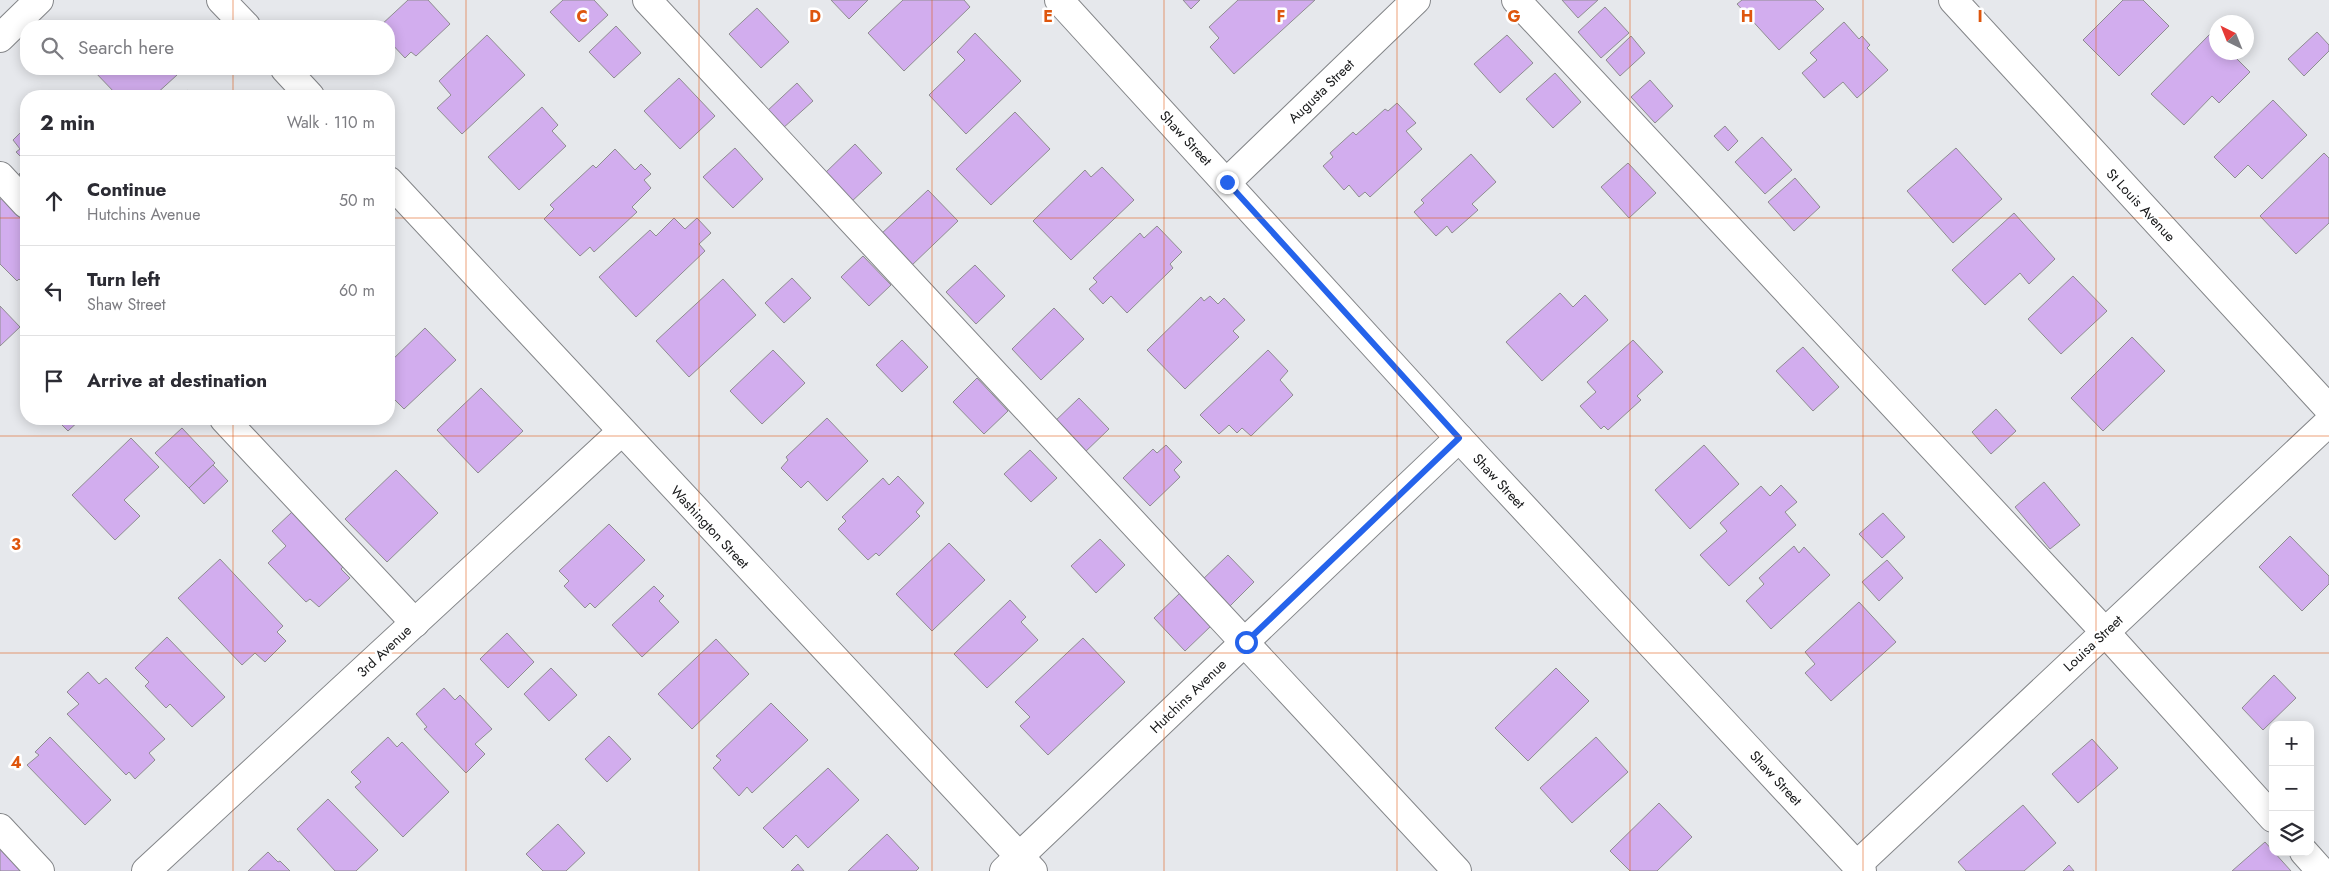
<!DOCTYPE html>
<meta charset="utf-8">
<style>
:root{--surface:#fff;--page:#f7f7f7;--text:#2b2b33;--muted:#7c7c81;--line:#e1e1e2}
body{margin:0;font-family:Jost,sans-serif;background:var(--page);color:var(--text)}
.controls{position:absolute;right:15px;bottom:15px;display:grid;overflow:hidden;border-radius:10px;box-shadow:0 2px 12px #0003}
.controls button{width:45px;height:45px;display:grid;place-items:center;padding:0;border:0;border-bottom:1px solid var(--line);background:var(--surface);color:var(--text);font:25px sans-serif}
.compass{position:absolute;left:2209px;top:15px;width:45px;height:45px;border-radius:50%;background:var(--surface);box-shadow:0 2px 12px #0003;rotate:317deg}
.stop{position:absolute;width:15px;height:15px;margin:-11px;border:4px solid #2563eb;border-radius:50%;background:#fff}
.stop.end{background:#2563eb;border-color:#fff;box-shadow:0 1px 5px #0008}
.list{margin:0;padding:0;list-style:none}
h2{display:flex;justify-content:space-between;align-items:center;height:65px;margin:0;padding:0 20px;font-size:21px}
h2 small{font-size:16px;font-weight:400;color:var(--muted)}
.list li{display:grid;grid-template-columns:32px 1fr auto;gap:15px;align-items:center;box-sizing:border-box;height:90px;padding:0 20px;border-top:1px solid var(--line)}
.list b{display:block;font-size:19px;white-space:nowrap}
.list p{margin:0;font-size:16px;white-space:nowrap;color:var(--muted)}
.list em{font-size:16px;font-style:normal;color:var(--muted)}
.icon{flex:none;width:28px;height:28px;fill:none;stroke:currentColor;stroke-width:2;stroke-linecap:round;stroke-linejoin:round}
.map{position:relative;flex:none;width:2329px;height:871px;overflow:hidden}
.search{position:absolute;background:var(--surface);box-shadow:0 2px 12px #0003;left:20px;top:20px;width:375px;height:55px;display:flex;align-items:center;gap:12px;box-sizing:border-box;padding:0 18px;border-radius:20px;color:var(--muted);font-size:19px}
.panel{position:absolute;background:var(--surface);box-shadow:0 2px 12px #0003;left:20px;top:90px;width:375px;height:335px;border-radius:20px}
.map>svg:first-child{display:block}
.building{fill:#d2adee;stroke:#8f8d91}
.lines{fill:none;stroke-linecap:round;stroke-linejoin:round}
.minor-casing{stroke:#838588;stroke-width:30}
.minor{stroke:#fff;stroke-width:28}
.route{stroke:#2563eb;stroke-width:6}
.grid{fill:none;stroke:#de560d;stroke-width:1;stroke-opacity:0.55}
.labels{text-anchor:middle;stroke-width:5;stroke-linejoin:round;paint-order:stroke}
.street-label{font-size:14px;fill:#161718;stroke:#fff}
.grid-label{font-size:16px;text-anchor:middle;font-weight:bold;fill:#de560d;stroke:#fff;stroke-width:5;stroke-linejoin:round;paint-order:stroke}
</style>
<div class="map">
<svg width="2329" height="871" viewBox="0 0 2329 871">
<rect width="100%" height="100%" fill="#e6e8ec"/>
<!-- building -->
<g class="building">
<polygon points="408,0 428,0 450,24 416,56 411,52 405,58 389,41 389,26 380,26"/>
<polygon points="563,0 594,0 608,15 579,42 550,12"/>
<polygon points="831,0 868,0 849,19"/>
<polygon points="903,0 964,0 970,7 904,71 868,33"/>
<polygon points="1183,0 1200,0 1191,9"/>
<polygon points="1238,0 1315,0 1234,74 1210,47 1219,38 1209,27"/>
<polygon points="1562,0 1598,0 1578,18"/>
<polygon points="1742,0 1815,0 1824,9 1779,50 1737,4"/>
<polygon points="2123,0 2143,0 2169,26 2119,76 2083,40"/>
<polygon points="1605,7 1629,33 1601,58 1578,32"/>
<polygon points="757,8 789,42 761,68 729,34"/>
<polygon points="1844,22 1859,39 1862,36 1870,45 1867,48 1888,70 1857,98 1843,82 1824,98 1802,73 1817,60 1810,53"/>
<polygon points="616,26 641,53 614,78 589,52"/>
<polygon points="2317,32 2329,45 2329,51 2304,76 2288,59"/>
<polygon points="975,33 1021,81 966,134 929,95 965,60 957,52"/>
<polygon points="2211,33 2216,39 2216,52 2230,52 2250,72 2219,103 2212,96 2184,125 2151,94"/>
<polygon points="487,35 525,75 462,134 437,108 451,95 439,81"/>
<polygon points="1507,35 1533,63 1500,93 1474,64"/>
<polygon points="1631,36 1645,53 1620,76 1606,60"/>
<polygon points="94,69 171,69 177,75 154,96 114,96 116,94 93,70"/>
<polygon points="1555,73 1581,102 1553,128 1526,99"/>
<polygon points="679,78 715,116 680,149 644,111"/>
<polygon points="1650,80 1673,106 1655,123 1631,97"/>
<polygon points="797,83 813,101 782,129 766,112"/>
<polygon points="188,90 194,96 181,96"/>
<polygon points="2273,100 2307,135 2262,179 2248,165 2235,178 2214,157"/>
<polygon points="1397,103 1416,123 1406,131 1422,149 1370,197 1365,192 1359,197 1349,185 1344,190 1323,166 1333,157 1330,153 1353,132 1356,135 1385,109 1388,111"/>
<polygon points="542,107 558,125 552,131 566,146 519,190 488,157"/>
<polygon points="1015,112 1050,149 991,205 956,169"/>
<polygon points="1725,126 1738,141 1728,151 1714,136"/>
<polygon points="26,127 26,162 16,152 20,149 13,140"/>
<polygon points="1762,137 1792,170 1765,194 1735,162"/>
<polygon points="855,144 882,173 850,203 823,175"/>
<polygon points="735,148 763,179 733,208 703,177"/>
<polygon points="1956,148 2002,199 1953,243 1907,191"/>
<polygon points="615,149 635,170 641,164 651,174 644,180 651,188 632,207 637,212 594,252 590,247 580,256 544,219 554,209 550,205 593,165 596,168"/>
<polygon points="2324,153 2329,158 2329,223 2296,254 2260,216"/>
<polygon points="1471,154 1496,182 1472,204 1478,210 1452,233 1447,226 1436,236 1414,212 1424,203 1421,200"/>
<polygon points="1628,163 1656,193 1629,218 1601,187"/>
<polygon points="1102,167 1134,200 1071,260 1033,221 1085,170 1091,177"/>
<polygon points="26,168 26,182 19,174"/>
<polygon points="1795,178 1820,207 1794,231 1768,202"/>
<polygon points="928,190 958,221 910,267 880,235"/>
<polygon points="2,197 26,216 26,286 19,279 17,281 0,264 0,200"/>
<polygon points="2014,213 2055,259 2029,284 2020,273 1985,305 1952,270"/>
<polygon points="674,218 685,229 697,218 711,233 699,244 705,251 636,317 599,277 650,230 656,236"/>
<polygon points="1157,226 1182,252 1170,264 1173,268 1127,313 1111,296 1103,304 1089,289 1097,282 1093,278 1140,233 1144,238"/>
<polygon points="863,256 891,285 869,306 841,277"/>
<polygon points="975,265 1005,296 976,324 946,292"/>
<polygon points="2073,276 2107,311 2061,354 2028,319"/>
<polygon points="792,278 811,298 784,323 765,303"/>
<polygon points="723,279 756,315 689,377 656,341"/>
<polygon points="1560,293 1573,307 1585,295 1608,320 1542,381 1506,342"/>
<polygon points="1210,296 1218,304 1224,298 1245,320 1233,331 1239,337 1185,389 1147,350 1201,297 1204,301"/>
<polygon points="0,306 20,327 0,346"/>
<polygon points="1054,308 1084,339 1041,380 1012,349"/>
<polygon points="425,328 456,360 404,409 389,394 389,363"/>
<polygon points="2132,337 2165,371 2103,431 2071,398"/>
<polygon points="902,340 928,367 902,392 876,365"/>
<polygon points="1633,340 1663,372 1637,396 1641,400 1608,430 1604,426 1601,429 1580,406 1596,392 1587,382"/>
<polygon points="1803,347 1839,387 1813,411 1776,371"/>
<polygon points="773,350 805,383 762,424 730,391"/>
<polygon points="1268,350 1288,371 1280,380 1293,395 1251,436 1242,428 1237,433 1229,425 1219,434 1200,415"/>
<polygon points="977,378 1008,411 984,434 953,402"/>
<polygon points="481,388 523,431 478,473 437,430"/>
<polygon points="1079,398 1109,429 1082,455 1052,424"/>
<polygon points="1996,409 2016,431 1991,454 1972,432"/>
<polygon points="827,418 868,461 827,501 808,481 801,488 781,468 788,460 786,457"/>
<polygon points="56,419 81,419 68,431"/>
<polygon points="182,428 215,463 189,488 155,453"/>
<polygon points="131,438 159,467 124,500 140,516 115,540 72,495"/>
<polygon points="1166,445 1182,462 1174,470 1180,477 1150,506 1123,478 1153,449 1157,453"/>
<polygon points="1704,445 1739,484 1690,529 1655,490"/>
<polygon points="1030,450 1057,478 1031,502 1004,474"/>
<polygon points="213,465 228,481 204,504 189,488"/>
<polygon points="396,470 438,513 387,562 345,519"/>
<polygon points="898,476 924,503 916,512 920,516 879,556 876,553 868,560 838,529 846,521 842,517 883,478 889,485"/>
<polygon points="2044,482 2080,525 2050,549 2015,507"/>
<polygon points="1781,485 1797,502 1785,512 1796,525 1729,586 1700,555 1727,531 1720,523 1761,486 1770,496"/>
<polygon points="292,512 343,567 341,569 350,578 319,607 310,599 306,602 268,563 286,546 272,531"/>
<polygon points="1883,513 1905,537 1882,558 1859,534"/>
<polygon points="609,524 645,560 595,608 590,603 585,608 564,586 569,581 559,571"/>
<polygon points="2290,536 2329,576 2329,584 2302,611 2259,567"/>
<polygon points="1100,539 1125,565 1096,593 1071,566"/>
<polygon points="949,543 985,580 932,631 896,594"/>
<polygon points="1794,546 1799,553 1804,547 1830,575 1771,629 1746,601 1764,584 1759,578"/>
<polygon points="1228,555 1254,582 1226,610 1200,582"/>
<polygon points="220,559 283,626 277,632 286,641 265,662 255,653 242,665 178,598"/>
<polygon points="1887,560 1903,578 1879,601 1862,582"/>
<polygon points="654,586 664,596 659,601 679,622 642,657 612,625"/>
<polygon points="1180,593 1212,625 1185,651 1154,618"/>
<polygon points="1010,600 1026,617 1021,622 1038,640 987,688 954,654"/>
<polygon points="1859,602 1896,642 1831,701 1805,673 1815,664 1805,652"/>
<polygon points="507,633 534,662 508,688 480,659"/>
<polygon points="167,637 225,697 192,727 170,704 166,708 145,686 149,682 135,668"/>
<polygon points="1083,638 1125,682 1048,755 1020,726 1030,717 1015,702"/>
<polygon points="716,639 749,674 692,729 658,694"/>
<polygon points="551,668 577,695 549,721 524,694"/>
<polygon points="1556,668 1589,701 1528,761 1495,728"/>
<polygon points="88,672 99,684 106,678 165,739 149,753 155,760 135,779 129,772 126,775 67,714 79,704 67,692"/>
<polygon points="2274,675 2296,698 2263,730 2242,708"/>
<polygon points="444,688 455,700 460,695 492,729 475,744 485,754 466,773 424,729 427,727 416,714"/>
<polygon points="771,703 808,740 752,793 747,787 739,796 713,768 721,760 716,756"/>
<polygon points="609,736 631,759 607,782 585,759"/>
<polygon points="50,737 111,800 85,825 27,765 39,755 35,752"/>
<polygon points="388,737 397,747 402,742 449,792 403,837 355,787 361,782 351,772"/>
<polygon points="1596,737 1628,772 1572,823 1540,788"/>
<polygon points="2092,739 2118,768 2078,803 2052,774"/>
<polygon points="828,768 859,800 808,848 796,835 783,848 763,828"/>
<polygon points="328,799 378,850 356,871 335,871 297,829"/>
<polygon points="1659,803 1692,837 1657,871 1630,871 1610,851"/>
<polygon points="2023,805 2056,843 2024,871 1966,871 1958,862"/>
<polygon points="558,824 585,853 566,871 543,871 526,854"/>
<polygon points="887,834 919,868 916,871 848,871"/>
<polygon points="2265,842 2291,871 2232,871"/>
<polygon points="0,849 21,871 0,871"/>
<polygon points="268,852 278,862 280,861 290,871 248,871"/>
<polygon points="798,864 804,871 791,871"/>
<polygon points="2069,865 2074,871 2063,871"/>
</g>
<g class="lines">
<defs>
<g id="minor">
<polyline points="221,0 246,26"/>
<polyline points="647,0 1457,871"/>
<polyline points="1059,0 1459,438 1862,871"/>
<polyline points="1516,0 2105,632 2273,818"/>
<polyline points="1953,0 2329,409"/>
<polyline points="0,38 39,0"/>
<polyline points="285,69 310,96"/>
<polyline points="0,176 26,204"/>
<polyline points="389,181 1033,871"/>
<polyline points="1227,182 1416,0"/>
<polyline points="224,419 415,623"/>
<polyline points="0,828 40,871"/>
<polyline points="2304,852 2321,871"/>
<polyline points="1857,865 2329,422"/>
<polyline points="146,871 621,432"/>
<polyline points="1004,871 1459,438"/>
</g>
</defs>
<!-- minor casing -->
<use href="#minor" class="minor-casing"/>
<!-- minor -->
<use href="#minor" class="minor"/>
</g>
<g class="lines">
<!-- route -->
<polyline class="route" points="1227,182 1459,438 1246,642"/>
</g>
<!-- grid -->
<path class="grid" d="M233 0V26M466 0V871M699 0V871M932 0V871M1164 0V871M1397 0V871M1630 0V871M1863 0V871M2096 0V871M233 69V96M0 218H26M389 218H2329M233 419V871M0 436H2329M0 653H2329"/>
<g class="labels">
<!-- street labels -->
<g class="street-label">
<text transform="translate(1321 91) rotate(-44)" y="5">Augusta Street</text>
<text transform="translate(1186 138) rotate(47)" y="5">Shaw Street</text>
<text transform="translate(2141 205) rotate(47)" y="5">St Louis Avenue</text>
<text transform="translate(1499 481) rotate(47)" y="5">Shaw Street</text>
<text transform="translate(710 527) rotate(47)" y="5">Washington Street</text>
<text transform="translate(2093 643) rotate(-43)" y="5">Louisa Street</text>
<text transform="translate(384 651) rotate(-43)" y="5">3rd Avenue</text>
<text transform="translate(1188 696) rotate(-44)" y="5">Hutchins Avenue</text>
<text transform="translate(1776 778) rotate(47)" y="5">Shaw Street</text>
</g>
</g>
<g class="grid-label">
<text x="582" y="22">C</text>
<text x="815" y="22">D</text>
<text x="1048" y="22">E</text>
<text x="1281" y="22">F</text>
<text x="1514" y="22">G</text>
<text x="1747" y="22">H</text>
<text x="1980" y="22">I</text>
<text x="16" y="550">3</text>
<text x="16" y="768">4</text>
</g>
</svg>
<div class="controls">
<button>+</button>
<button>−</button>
<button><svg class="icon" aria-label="layers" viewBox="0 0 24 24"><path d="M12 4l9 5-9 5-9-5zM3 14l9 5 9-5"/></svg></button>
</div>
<svg class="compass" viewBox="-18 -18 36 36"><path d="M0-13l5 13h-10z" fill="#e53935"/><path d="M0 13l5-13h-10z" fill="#7c7c81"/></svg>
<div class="stop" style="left:1246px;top:642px"></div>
<div class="stop end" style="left:1227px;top:182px"></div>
<div class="search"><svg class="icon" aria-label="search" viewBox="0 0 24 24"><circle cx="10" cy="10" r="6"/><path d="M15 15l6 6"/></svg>Search here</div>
<section class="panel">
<h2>2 min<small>Walk · 110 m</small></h2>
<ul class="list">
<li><svg class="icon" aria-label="ahead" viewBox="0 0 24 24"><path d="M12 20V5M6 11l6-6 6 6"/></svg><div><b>Continue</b><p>Hutchins Avenue</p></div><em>50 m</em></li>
<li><svg class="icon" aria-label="left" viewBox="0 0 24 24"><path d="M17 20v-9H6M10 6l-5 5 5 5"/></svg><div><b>Turn left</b><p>Shaw Street</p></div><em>60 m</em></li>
<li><svg class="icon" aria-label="arrive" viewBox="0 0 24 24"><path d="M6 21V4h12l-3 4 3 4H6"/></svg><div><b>Arrive at destination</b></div></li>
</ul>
</section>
</div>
